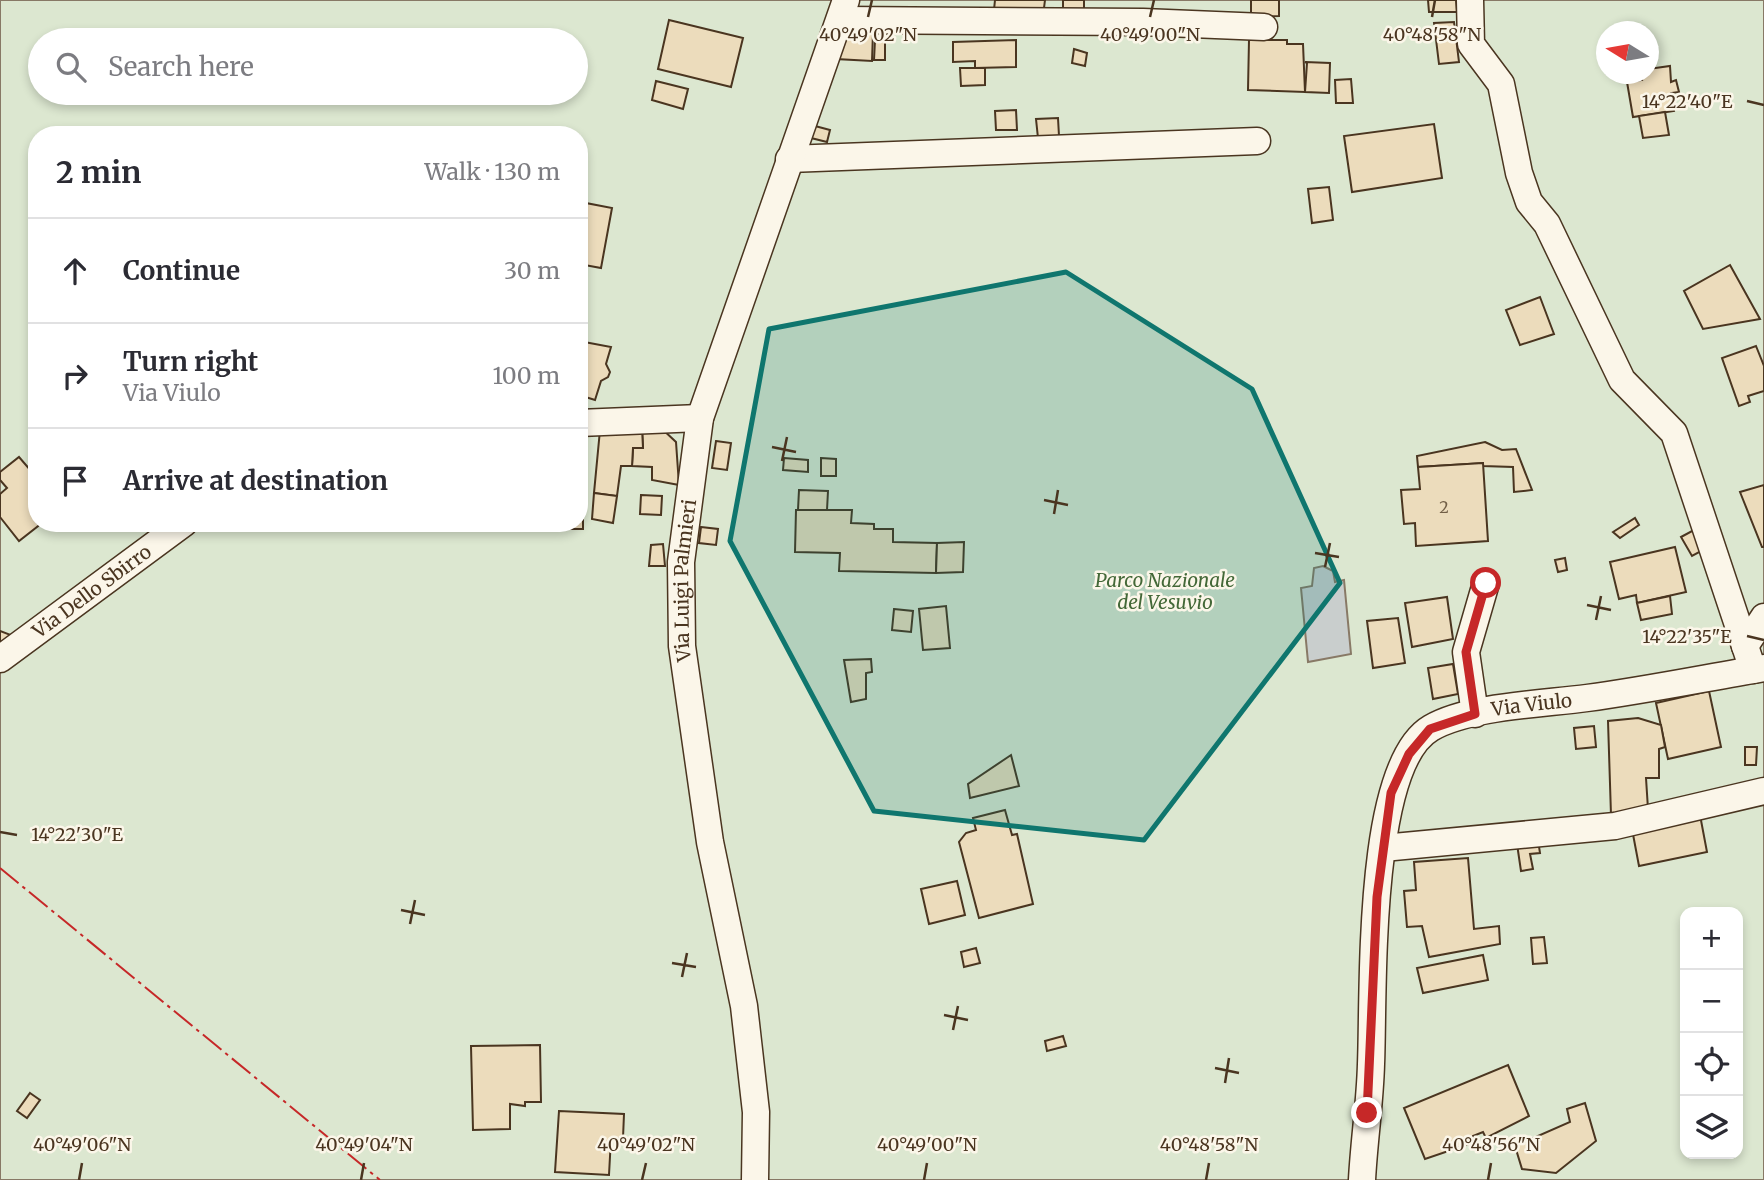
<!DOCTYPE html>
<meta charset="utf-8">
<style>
:root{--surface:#fff;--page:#f2f2f3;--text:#2b2b33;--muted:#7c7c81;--line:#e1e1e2}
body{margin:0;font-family:Merriweather,serif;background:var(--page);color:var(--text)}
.controls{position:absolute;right:21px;bottom:21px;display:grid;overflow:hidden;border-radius:14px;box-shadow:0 4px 10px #0003}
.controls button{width:63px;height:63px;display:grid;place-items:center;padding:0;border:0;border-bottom:2px solid var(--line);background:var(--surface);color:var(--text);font:35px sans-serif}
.compass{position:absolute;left:1596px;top:21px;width:63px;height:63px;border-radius:50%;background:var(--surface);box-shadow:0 4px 10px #0003;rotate:281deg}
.stop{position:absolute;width:21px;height:21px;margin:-16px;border:5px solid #c62828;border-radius:50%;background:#fff}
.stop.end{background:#c62828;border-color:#fff;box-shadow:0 2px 7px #0008}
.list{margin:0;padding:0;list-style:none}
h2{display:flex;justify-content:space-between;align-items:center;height:91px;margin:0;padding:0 28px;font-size:30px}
h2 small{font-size:23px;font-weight:400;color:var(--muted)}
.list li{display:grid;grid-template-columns:46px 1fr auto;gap:21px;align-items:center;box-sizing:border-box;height:105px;padding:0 28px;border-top:2px solid var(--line)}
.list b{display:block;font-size:26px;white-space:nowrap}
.list p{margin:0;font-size:23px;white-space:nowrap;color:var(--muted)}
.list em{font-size:23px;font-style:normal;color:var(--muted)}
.icon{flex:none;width:38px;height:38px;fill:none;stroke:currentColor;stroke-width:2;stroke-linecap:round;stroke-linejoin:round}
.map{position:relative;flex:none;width:1764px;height:1180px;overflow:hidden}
.search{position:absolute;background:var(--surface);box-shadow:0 4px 10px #0003;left:28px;top:28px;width:560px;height:77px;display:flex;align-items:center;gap:18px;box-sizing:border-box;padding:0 24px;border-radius:38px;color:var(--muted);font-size:26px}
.panel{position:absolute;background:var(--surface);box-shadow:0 4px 10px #0003;left:28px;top:126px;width:560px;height:406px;border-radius:28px}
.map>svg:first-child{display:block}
.green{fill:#dce7d0;stroke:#887966;stroke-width:2;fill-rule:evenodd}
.water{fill:#c9cecd;stroke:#887966;stroke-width:2}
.building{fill:#ecdcbc;stroke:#4a3520;stroke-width:2}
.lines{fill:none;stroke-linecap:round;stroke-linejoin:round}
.minor-casing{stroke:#4a3520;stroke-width:29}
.minor{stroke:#fbf6e9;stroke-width:26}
.power{stroke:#c62828;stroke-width:2;stroke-dasharray:24 5 3.5 5;stroke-linecap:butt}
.route{stroke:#c62828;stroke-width:9}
.marked{fill:#0f766e;fill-opacity:0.2;stroke:#0f766e;stroke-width:5;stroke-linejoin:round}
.ticks{fill:none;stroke:#4a3520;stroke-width:2.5}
.labels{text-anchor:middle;stroke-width:5;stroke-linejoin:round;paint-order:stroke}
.number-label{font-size:16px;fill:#725f47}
.street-label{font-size:19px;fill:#4a3520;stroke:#fbf6e9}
.park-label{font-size:19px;font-style:italic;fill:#436837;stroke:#fbf6e9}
.ticks-label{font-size:18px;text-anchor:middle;fill:#4a3520;stroke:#fbf6e9;stroke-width:5;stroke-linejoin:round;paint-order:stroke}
</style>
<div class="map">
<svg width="1764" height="1180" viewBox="0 0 1764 1180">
<rect width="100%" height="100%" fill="#fbf6e9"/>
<!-- green -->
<path class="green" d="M0 0H1764V1180H0ZM1606 32H1648V74H1606ZM40 40H576V93H40ZM37 135H579V523H37ZM1685 912H1738V1154H1685Z"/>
<!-- water -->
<polygon class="water" points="1323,566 1333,571 1335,582 1344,580 1351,654 1308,662 1301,588 1312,586 1314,568"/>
<!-- building -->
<g class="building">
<polygon points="995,0 1045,0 1043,16 994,10"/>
<polygon points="1063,0 1084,0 1084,18 1063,19"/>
<polygon points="1251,0 1279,0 1279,16 1251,17"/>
<polygon points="1428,0 1456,0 1457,12 1429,12"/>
<polygon points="669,20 743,38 731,87 658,69"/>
<polygon points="1454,22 1459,62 1439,64 1434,23"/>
<polygon points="873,32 872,61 836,59 841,40 852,33"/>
<polygon points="875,40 885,40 885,60 874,60"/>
<polygon points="1016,40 1016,67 975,68 975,61 953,62 953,42"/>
<polygon points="1249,40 1287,40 1287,44 1303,44 1305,92 1248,90"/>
<polygon points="1074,49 1087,53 1085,66 1072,63"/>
<polygon points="1305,62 1330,63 1329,93 1305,92 1307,63"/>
<polygon points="1670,66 1671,82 1676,80 1679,92 1671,93 1674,111 1633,117 1627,82 1642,80 1640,74 1648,74 1648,69"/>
<polygon points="960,68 985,68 985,85 961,86"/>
<polygon points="1351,79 1353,103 1336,103 1335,80"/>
<polygon points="656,81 688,89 683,109 652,100"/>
<polygon points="1016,110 1017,130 996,130 995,111"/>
<polygon points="1665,112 1669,135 1643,138 1639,116"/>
<polygon points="1058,118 1059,136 1038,138 1036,119"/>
<polygon points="1434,124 1442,178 1352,192 1344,136"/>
<polygon points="815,126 830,130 827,142 811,138"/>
<polygon points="1329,187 1333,220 1312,223 1308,189"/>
<polygon points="579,197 581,202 612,208 601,268 579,264"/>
<polygon points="1730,265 1760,319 1703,329 1684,291"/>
<polygon points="1540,297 1554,334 1520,345 1506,310"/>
<polygon points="579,341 611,347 606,364 610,372 608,377 601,381 595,400 579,395"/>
<polygon points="1756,346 1764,366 1764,391 1748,396 1750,402 1739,406 1722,358"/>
<polygon points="660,427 676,442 679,485 652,480 652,467 632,466 633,448 643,448 642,428"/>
<polygon points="642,428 643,448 633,448 632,466 621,466 617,496 594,493 600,430"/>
<polygon points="716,441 731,443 727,470 712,468"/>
<polygon points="1485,442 1502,450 1516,449 1532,490 1514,492 1513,467 1483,466 1483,463 1418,467 1417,456"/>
<polygon points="19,457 31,471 35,468 37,471 37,523 42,523 19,541 0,517 0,494 7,488 0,480 0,472"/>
<polygon points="784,458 808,460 808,472 783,470"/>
<polygon points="821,458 836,459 836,476 821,476"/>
<polygon points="1483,463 1488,541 1416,546 1415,523 1404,524 1401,490 1420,489 1418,467"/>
<polygon points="1764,485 1764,547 1762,547 1740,492"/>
<polygon points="799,490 828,491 827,510 798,510"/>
<polygon points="594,493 617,496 613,523 592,519"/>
<polygon points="641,495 662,496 661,515 640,514"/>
<polygon points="796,510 852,510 851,523 874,524 874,529 893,529 893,542 937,543 936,573 839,571 840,553 795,552"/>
<polygon points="1635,518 1639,525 1620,538 1613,532"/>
<polygon points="579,519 583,520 583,529 571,529 570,523 579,523"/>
<polygon points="1705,524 1716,543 1692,556 1681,537"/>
<polygon points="701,527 718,529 716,545 699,543"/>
<polygon points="964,542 963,572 936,573 937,543"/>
<polygon points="663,544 665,566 649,566 651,545"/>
<polygon points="1675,547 1686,592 1637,603 1636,595 1619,599 1610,562"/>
<polygon points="1565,558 1567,570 1558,572 1555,560"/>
<polygon points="1670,596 1672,614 1641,620 1637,603"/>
<polygon points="1447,597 1453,639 1412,647 1405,603"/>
<polygon points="946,606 950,648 923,650 919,609"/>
<polygon points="894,609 913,611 911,632 892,630"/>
<polygon points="1398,618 1405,663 1373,668 1367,621"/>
<polygon points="0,631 16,637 0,652"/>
<polygon points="871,659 872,672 866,673 866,699 851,702 844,660"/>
<polygon points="1453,664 1458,694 1433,699 1428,668"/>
<polygon points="1709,691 1721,747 1668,759 1656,703"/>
<polygon points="1638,718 1661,725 1665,747 1659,749 1659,778 1646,778 1648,809 1611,815 1608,721"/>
<polygon points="1594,726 1596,747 1576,749 1574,728"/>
<polygon points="1745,747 1757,747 1756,765 1745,765"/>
<polygon points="1011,755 1019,786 970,798 968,784"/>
<polygon points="1005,810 1012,835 1017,834 1033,904 979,918 959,842 966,833 976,830 973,818"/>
<polygon points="1700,815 1707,852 1639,866 1632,829"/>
<polygon points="1538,840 1540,853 1530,854 1533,869 1521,871 1517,844"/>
<polygon points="1468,858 1474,929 1499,926 1500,944 1429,957 1422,926 1407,927 1404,891 1416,890 1414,862"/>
<polygon points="957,881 965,915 929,924 921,889"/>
<polygon points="1544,937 1547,963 1533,964 1531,938"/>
<polygon points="976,948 980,963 964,967 961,952"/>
<polygon points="1483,955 1488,980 1423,993 1417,968"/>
<polygon points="1063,1036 1066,1046 1047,1051 1045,1041"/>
<polygon points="540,1045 541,1102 525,1102 525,1106 510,1104 510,1129 473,1130 471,1046"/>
<polygon points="1508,1065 1529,1116 1486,1138 1483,1132 1473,1136 1472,1143 1425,1159 1404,1108"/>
<polygon points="30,1093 40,1100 27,1118 17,1111"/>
<polygon points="1585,1103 1596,1141 1556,1173 1522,1169 1515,1146 1570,1122 1567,1109"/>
<polygon points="559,1111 624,1114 623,1138 611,1138 609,1175 555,1172"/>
</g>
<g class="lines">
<defs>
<g id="minor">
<polyline points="1470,0 1471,44 1501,84 1519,173 1529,202 1547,224 1622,380 1674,433 1753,670"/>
<polyline points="841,20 1143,22 1264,27"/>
<polyline points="789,159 1257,141"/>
<polyline points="579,423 700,418"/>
<polyline points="1745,646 1764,617"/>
<path id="s1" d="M0 659 184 523"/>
<polyline points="1475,714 1466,652 1486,583"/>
<polyline points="1383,848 1615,826 1764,791"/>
<path id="s2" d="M755 1180 756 1112 744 1006 710 842 682 646 681 562 700 418 846 0"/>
<path id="s3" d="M1362 1180C1364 1141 1370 1103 1371 1064 1374 994 1366 766 1431 728 1469 706 1543 704 1587 698 1646 690 1705 678 1764 668"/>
</g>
</defs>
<!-- minor casing -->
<use href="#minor" class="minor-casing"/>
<!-- minor -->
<use href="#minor" class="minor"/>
<!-- power -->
<polyline class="power" points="0,868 380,1180"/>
</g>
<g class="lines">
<!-- route -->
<polyline class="route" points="1367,1113 1377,897 1391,793 1409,754 1430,729 1475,714 1466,652 1486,583"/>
</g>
<!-- marked area -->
<path class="marked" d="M1066 272 1252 389 1340 583 1144 840 874 811 730 541 769 329Z"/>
<!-- ticks -->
<path class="ticks" d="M868 17 872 0M1150 17 1154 0M1432 17 1435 0M1747 101 1764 105M772 447 796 452M782 461 787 437M1044 500 1068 505M1054 514 1058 490M1315 553 1339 557M1325 567 1330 543M1587 605 1611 610M1596 620 1601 596M1747 636 1764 640M0 832 17 835M401 910 425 915M410 924 415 900M672 963 696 967M682 977 687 953M944 1015 968 1020M953 1030 958 1006M1215 1068 1239 1073M1225 1083 1229 1058M79 1180 82 1163M361 1180 364 1163M642 1180 646 1163M924 1180 927 1163M1206 1180 1209 1163M1488 1180 1491 1163"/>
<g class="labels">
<!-- number labels -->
<g class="number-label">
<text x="1444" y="513">2</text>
</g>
<!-- street labels -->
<g class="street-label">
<text dy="7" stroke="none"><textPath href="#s2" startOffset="606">Via Luigi Palmieri</textPath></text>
<text dy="7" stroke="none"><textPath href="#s1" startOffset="114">Via Dello Sbirro</textPath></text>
<text dy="7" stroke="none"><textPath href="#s3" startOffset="570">Via Viulo</textPath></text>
</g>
<!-- park labels -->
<g class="park-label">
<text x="1165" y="587">Parco Nazionale<tspan x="1165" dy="22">del Vesuvio</tspan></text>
</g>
</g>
<g class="ticks-label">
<text x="868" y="41">40°49'02"N</text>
<text x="1150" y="41">40°49'00"N</text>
<text x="1432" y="41">40°48'58"N</text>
<text x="1687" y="108">14°22'40"E</text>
<text x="1687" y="643">14°22'35"E</text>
<text x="77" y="841">14°22'30"E</text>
<text x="82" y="1151">40°49'06"N</text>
<text x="364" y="1151">40°49'04"N</text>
<text x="646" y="1151">40°49'02"N</text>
<text x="927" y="1151">40°49'00"N</text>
<text x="1209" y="1151">40°48'58"N</text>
<text x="1491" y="1151">40°48'56"N</text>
</g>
</svg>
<div class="controls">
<button>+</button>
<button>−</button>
<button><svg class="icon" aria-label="locate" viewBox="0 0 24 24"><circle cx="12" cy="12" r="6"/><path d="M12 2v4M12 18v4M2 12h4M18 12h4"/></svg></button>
<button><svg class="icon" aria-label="layers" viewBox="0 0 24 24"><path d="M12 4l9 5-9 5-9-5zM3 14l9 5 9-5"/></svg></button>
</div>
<svg class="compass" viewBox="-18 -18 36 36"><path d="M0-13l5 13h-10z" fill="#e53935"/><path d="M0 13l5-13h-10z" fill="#7c7c81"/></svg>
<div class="stop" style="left:1486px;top:583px"></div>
<div class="stop end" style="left:1367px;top:1113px"></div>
<div class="search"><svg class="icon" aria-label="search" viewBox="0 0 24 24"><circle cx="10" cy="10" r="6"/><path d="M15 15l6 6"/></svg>Search here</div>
<section class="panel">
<h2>2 min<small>Walk · 130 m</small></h2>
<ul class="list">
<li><svg class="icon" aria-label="ahead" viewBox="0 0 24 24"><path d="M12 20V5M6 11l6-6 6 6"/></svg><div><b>Continue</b></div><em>30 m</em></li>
<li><svg class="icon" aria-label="right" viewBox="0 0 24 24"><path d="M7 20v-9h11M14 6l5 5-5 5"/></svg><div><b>Turn right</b><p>Via Viulo</p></div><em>100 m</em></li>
<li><svg class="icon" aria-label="arrive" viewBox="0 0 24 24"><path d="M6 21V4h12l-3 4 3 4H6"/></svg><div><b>Arrive at destination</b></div></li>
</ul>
</section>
</div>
